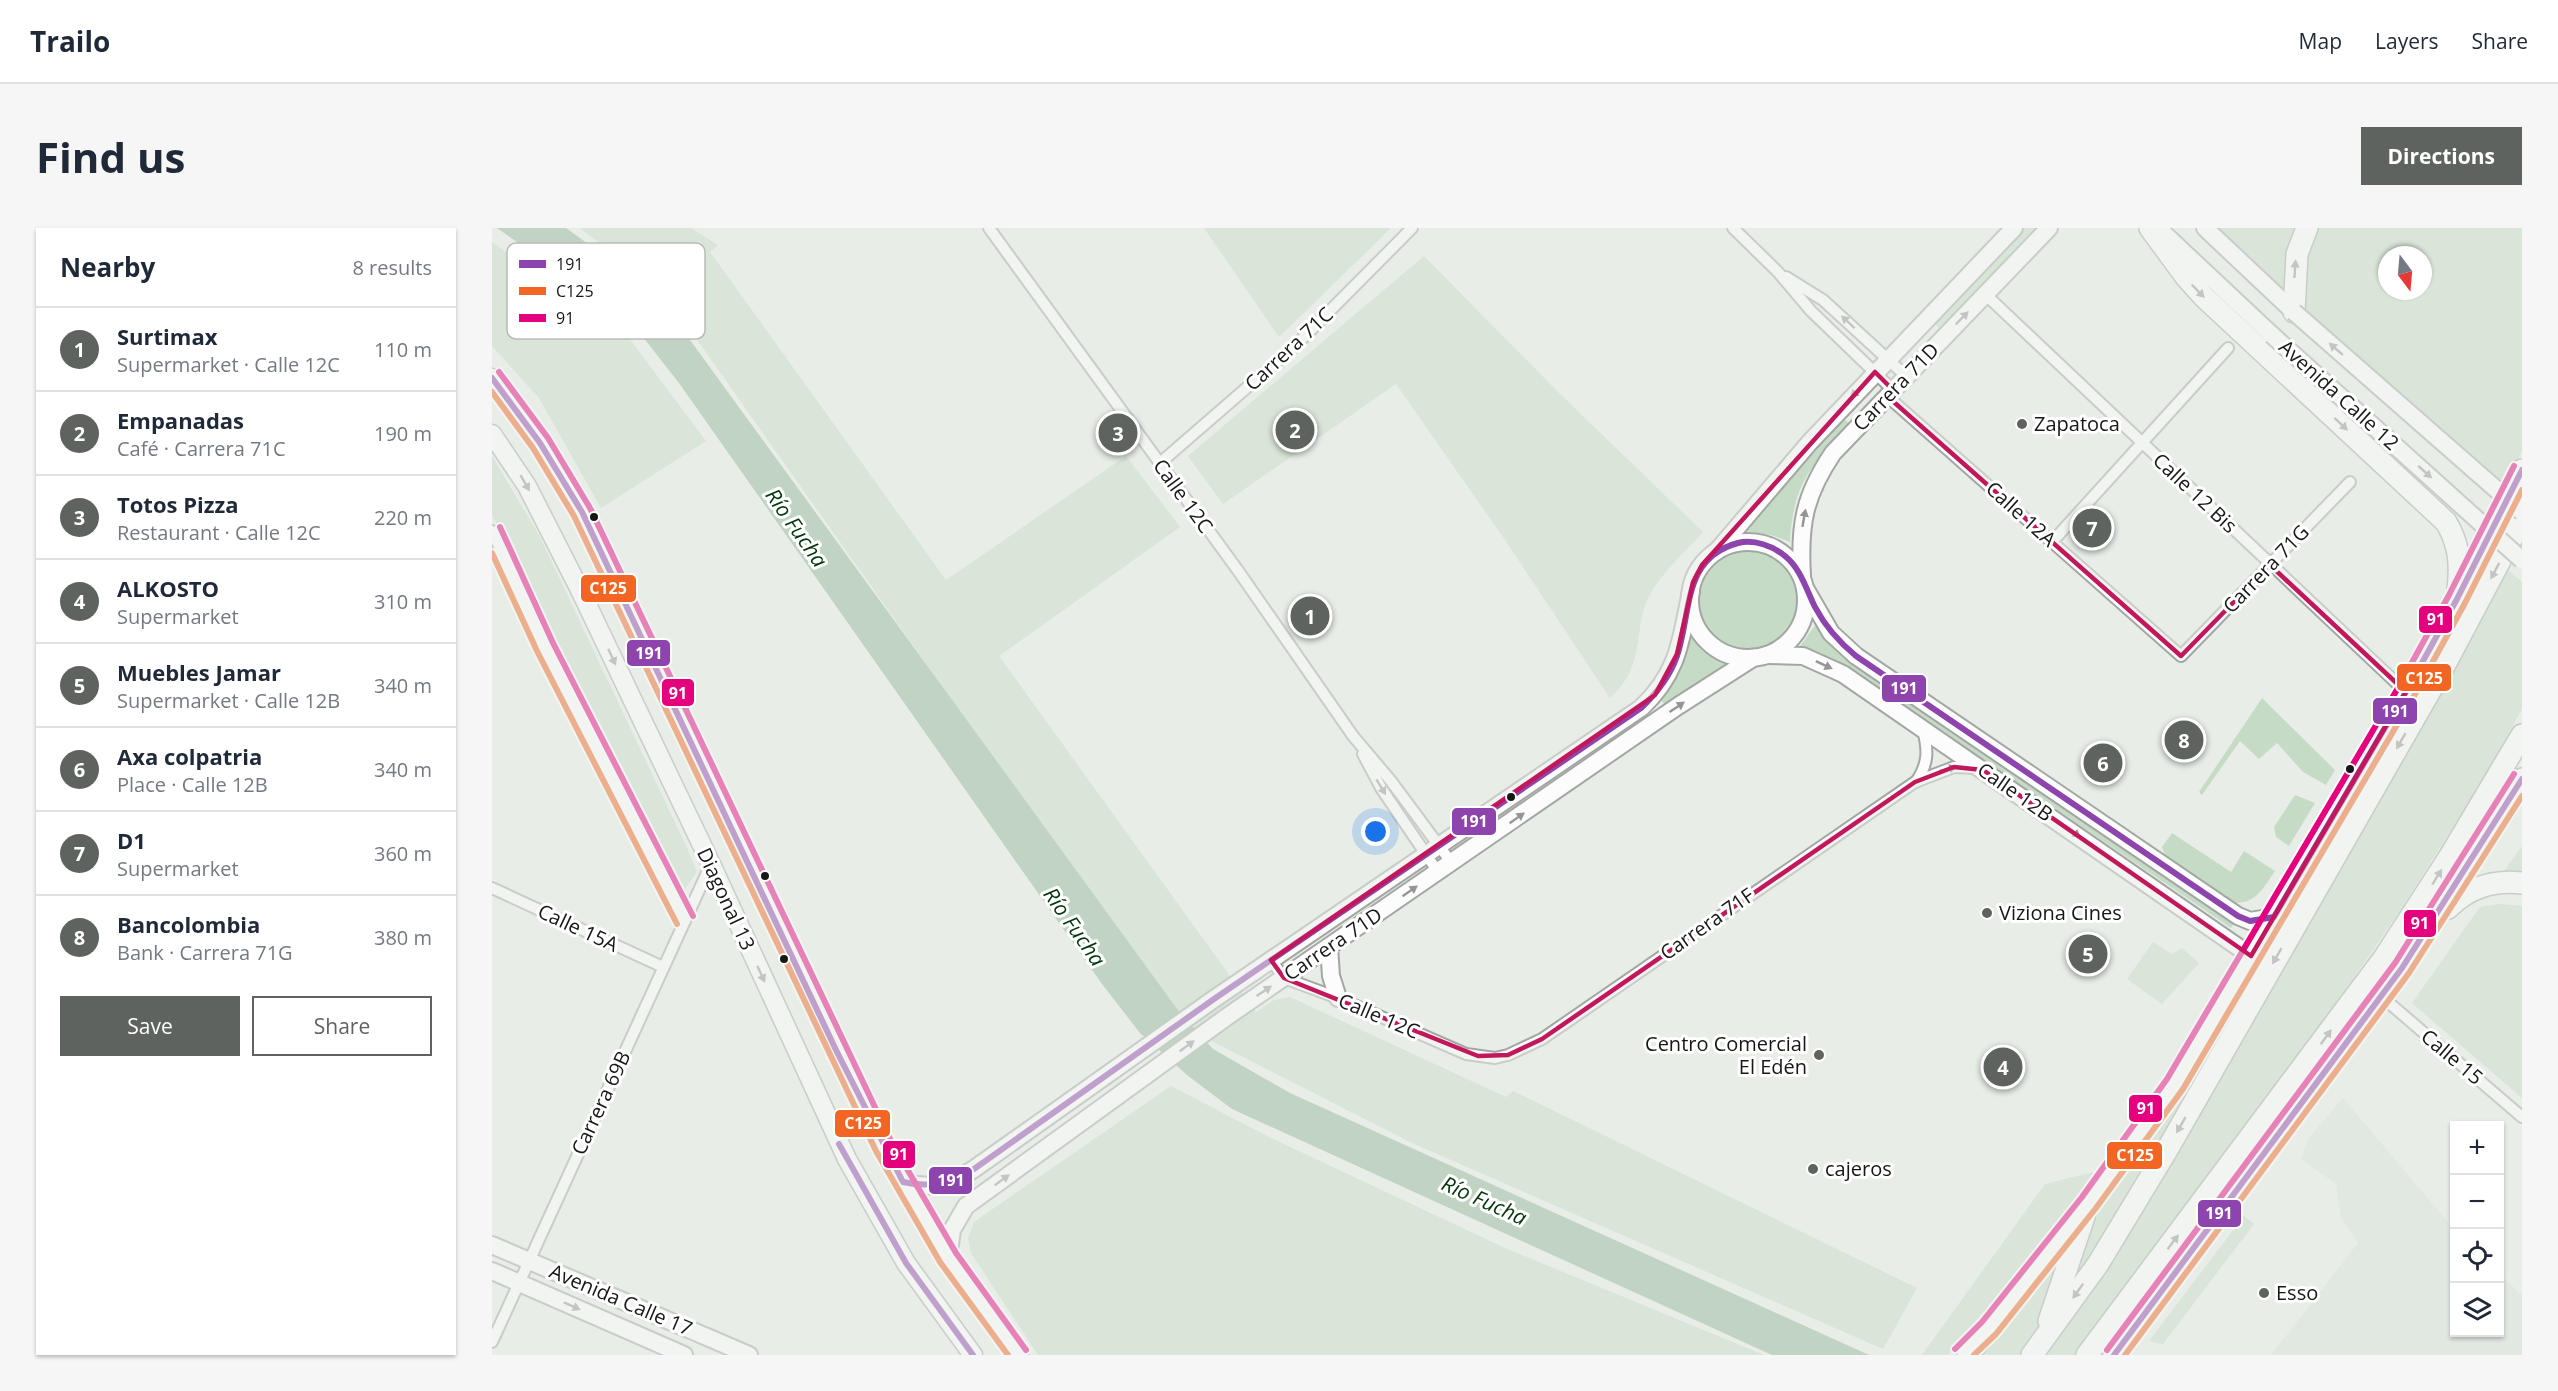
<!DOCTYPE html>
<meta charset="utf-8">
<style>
:root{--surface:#fff;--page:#f6f6f7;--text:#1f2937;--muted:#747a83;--line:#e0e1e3;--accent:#5f635f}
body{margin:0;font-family:"Open Sans",sans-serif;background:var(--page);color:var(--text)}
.controls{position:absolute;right:18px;bottom:18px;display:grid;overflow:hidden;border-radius:0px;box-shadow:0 2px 4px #0004}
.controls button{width:54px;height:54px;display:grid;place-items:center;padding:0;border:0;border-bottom:2px solid var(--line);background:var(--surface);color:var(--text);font:30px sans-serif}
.compass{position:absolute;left:1886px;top:18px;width:54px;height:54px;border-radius:50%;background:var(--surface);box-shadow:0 2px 4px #0004;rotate:164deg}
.you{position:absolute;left:884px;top:604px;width:21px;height:21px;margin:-15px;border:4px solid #fff;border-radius:50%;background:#1a73e8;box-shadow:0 0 0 9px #1a73e833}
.badge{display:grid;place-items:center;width:39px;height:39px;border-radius:50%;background:var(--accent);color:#fff;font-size:20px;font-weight:700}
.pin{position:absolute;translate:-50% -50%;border:3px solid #fff;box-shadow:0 2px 6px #0006}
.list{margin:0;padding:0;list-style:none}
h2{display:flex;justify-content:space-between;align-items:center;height:78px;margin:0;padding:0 24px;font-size:26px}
h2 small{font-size:20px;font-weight:400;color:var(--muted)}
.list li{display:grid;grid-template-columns:39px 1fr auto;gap:18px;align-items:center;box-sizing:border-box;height:84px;padding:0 24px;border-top:2px solid var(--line)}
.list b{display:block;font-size:22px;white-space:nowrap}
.list p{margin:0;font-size:20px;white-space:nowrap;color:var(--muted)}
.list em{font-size:20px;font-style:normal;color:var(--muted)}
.actions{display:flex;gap:12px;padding:18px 24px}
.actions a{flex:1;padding:14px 0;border:2px solid var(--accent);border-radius:0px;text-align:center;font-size:21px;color:var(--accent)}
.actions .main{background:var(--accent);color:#fff}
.icon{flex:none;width:33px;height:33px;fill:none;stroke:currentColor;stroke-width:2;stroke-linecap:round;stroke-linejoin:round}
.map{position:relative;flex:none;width:2030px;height:1127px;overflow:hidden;border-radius:0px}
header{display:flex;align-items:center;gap:36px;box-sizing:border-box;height:84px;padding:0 30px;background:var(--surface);border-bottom:2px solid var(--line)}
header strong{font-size:28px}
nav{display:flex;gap:33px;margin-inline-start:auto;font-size:21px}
.intro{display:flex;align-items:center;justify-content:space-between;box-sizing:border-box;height:144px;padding:0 36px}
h1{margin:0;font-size:42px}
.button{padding:15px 27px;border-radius:0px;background:var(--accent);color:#fff;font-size:21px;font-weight:700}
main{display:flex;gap:36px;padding:0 36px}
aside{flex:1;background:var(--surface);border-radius:0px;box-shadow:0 2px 4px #0004}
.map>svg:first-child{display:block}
.built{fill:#d9e3d9}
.green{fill:#c6dbc6;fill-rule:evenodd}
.water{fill:#93b394}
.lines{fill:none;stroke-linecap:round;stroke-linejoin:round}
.street-casing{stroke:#a3a7a3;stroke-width:14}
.secondary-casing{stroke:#a3a7a3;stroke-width:20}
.primary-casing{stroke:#a3a7a3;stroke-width:21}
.highway-casing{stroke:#a3a7a3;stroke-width:24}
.street{stroke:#fcfcfc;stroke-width:10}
.secondary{stroke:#fcfcfc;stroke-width:16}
.primary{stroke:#fcfcfc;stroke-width:18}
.highway{stroke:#fcfcfc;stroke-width:21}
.secondary-bridge-casing{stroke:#a3a7a3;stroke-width:20;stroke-linecap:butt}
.secondary-bridge{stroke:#fcfcfc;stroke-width:16}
.bus-1-casing{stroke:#fff;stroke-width:10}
.bus-2-casing{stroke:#fff;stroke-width:10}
.bus-3-casing{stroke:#fff;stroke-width:10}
.bus-1{stroke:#8e44ad;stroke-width:6}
.bus-2{stroke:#f26522;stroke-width:6}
.bus-3{stroke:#e5007d;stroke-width:6}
.oneway{fill:#949594}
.marked{fill:none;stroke:#c2185b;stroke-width:4.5;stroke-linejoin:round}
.poi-dot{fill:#5f635f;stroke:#fff;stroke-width:2}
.bus-dot{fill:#151815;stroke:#fff;stroke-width:2}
.labels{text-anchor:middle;stroke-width:6;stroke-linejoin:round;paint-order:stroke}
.street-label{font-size:20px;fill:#151815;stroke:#fff}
.poi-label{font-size:20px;fill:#151815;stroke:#fff;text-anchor:start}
.water-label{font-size:21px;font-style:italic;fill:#04360b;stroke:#fff}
.key{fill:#fff;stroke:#b9bab9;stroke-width:1.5}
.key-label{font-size:16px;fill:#151815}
.line-badge{stroke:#fff;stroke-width:2}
.badge-label{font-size:16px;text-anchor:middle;font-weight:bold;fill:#fff}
</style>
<header>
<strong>Trailo</strong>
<nav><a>Map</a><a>Layers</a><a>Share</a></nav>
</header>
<div class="intro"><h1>Find us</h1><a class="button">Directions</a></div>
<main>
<aside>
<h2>Nearby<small>8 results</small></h2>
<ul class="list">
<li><span class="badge">1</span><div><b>Surtimax</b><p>Supermarket · Calle 12C</p></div><em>110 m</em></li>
<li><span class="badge">2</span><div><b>Empanadas</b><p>Café · Carrera 71C</p></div><em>190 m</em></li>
<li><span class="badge">3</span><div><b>Totos Pizza</b><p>Restaurant · Calle 12C</p></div><em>220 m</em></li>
<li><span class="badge">4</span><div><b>ALKOSTO</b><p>Supermarket</p></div><em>310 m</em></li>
<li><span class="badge">5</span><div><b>Muebles Jamar</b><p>Supermarket · Calle 12B</p></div><em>340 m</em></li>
<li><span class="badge">6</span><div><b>Axa colpatria</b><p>Place · Calle 12B</p></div><em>340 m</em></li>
<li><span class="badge">7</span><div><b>D1</b><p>Supermarket</p></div><em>360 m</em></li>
<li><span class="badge">8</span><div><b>Bancolombia</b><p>Bank · Carrera 71G</p></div><em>380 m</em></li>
</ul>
<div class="actions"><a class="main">Save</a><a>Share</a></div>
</aside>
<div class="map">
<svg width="2030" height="1127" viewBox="0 0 2030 1127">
<rect width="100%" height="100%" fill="#e8ede8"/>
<!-- built -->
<polygon class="built" points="1851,870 1962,1001 1962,1104 2008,1104 2008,1047 2030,1067 2030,1127 1779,1127 1866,1015 1849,990 1844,956 1809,931 1816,911"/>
<!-- green -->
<g class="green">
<polygon points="88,0 199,0 226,17 218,24 454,352 634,228 688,299 507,428 764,784 782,772 798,769 1014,869 1021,863 1425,1060 1391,1121 920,915 690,798 172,65"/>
<polygon points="712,0 899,0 787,109"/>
<polygon points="1533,0 1544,0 1448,101 1442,95"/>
<polygon points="1725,0 1809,0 1797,68"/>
<path d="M1821 0H2030V223L2013 257 1808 77V50ZM1895 27H1931V63H1895Z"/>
<polygon points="0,14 137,110 214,213 109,280 47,170 0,118"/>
<path d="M932 28 1064 162 1211 304C1193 324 1170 344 1157 368 1145 392 1149 420 1138 444 1133 454 1126 462 1118 470L1013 312 904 156 731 276 696 228Z"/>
<path d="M1352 191 1357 195C1320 238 1301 254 1298 314L1279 307 1251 303Z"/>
<polygon points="0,228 47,307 195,620 205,644 190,665 177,652 0,287"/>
<circle cx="1257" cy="371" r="51"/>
<polygon points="2016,342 2030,354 2030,481 1991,552 1905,687 1831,794 1584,1127 1552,1127 1779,761 1867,610"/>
<polygon points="1324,396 1344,423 1369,441 1742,695 1739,700 1365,446 1330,427 1306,421"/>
<polygon points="1201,406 1215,424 1235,437 1173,477 1168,471 1185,448"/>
<polygon points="1770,470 1843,542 1834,557 1811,544 1785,515 1767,531 1748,513 1710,567 1707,564"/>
<polygon points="1803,567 1823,575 1797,618 1784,609 1782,599"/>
<polygon points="2024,580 2024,587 1983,648 1975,653"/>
<path d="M1680 605 1739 644 1752 623 1783 643C1772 659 1764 676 1742 675L1674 630 1670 619Z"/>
<polygon points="2030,618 2030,647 2010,646"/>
<polygon points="2008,676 2030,678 2030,870 1920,775 1988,679"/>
<polygon points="1661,714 1680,726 1690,720 1707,735 1670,776 1635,751"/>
<polygon points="1750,760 1754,762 1636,971 1573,1066 1601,983 1678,881"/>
<polygon points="679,858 777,909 1013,1020 1272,1127 546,1127 479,1025 476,1011 482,994"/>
<polygon points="1610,942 1487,1097 1456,1127 1430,1127 1553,956"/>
<polygon points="1752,988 1762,996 1671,1116 1657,1113"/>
<polygon points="1579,1005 1547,1104 1530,1127 1484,1127"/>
</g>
<!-- water -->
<polygon class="water" points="5,0 74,0 124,36 157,66 198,112 688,785 721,821 798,865 1377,1127 1280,1127 740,881 695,847 648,805 610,756 187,155 147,104 101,67"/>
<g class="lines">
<defs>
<g id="street">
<polyline points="497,0 747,344 861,508 899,553 959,634"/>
<polyline points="1241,0 1286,44 1319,83 1401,162"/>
<polyline points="1294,49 1331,72 1414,148"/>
<polyline points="1493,66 1914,464"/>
<polyline points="1395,168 1689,428 1858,254"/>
<polyline points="668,235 804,117 920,0"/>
<polyline points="0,303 53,419 193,692"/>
<polyline points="1560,314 1736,120"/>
<polyline points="871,526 889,560 946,644"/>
<path d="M1424 554C1437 535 1436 522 1431 501"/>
<polyline points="0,660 171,739"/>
<polyline points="779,732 792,750 846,770 974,826 1003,830 1016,827 1050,811 1423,554 1462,539 1483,540"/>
<polyline points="1889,768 2030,889"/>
<polyline points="0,1114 219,636"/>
</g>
<g id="secondary">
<polyline points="1713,0 1802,84"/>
<polyline points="1667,1 1780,107"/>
<circle cx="1256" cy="372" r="58"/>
<polyline points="1225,323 1318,214 1522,0"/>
<path d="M1310 348C1307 297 1312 268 1341 225L1557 0"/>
<polyline points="1313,360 1339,405 1364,428 1746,688 1758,693 1782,689"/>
<polyline points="1275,427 1311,428 1351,446 1759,728"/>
<polyline points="837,719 839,748 846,770"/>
<path d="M411 954C438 962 459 956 482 941L722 771 1149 480C1187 445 1189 411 1199 363"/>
<polyline points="0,1017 257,1127"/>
<polyline points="456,1030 460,1002 474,978 736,788 1186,478 1261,430"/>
<polyline points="0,1043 192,1127"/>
</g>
<g id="primary">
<path d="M0 150C35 192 64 236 90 284L344 822 392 919 456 1030 527 1127"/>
<polyline points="0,206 35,258 89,364 219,636 355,931 414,1035 481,1127"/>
</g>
<g id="highway">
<path d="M1658 0 1694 49 1712 69 1954 294C1967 316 1969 335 1966 361"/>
<polyline points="1802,84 1805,26 1815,0"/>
<path d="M1956 680C1977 659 2001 652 2030 655"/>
<polyline points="1557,1093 1592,989"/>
<polyline points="1476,1127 1597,974 1683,856 1914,464 1965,371 2030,242"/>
<polyline points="1540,1127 1606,1036 1675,922 1950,442 2030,291"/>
<polyline points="1595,1127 1892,730 1958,628 2030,507"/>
<polyline points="1622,1127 1910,740 2030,551"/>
</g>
</defs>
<!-- street casing -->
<use href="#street" class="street-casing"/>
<!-- secondary casing -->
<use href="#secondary" class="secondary-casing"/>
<!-- primary casing -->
<use href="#primary" class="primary-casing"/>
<!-- highway casing -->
<use href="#highway" class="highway-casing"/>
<!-- street -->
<use href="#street" class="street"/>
<!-- secondary -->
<use href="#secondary" class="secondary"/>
<!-- primary -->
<use href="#primary" class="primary"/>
<!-- highway -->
<use href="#highway" class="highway"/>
<defs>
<g id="secondary-bridge">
<polyline points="1802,84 2030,284"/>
<polyline points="1780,107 2030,332"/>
</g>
</defs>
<!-- secondary-bridge casing -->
<use href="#secondary-bridge" class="secondary-bridge-casing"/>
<!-- secondary-bridge -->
<use href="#secondary-bridge" class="secondary-bridge"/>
<defs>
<g id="bus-1">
<path d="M0 150 48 215 90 284 344 822 411 954C438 960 459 955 482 941L722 771 1149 480C1165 465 1178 448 1185 428 1200 383 1190 330 1246 315 1262 311 1281 318 1293 328 1309 341 1314 361 1323 379 1333 398 1347 414 1364 428L1746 688 1758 693 1782 689 1914 464 1965 371 2030 242"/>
<polyline points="347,916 414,1035 481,1127"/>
<polyline points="1622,1127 1910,740 2030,551"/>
</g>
<g id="bus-2">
<polyline points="0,164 41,220 82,288 384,923 448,1034 516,1127"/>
<polyline points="0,325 45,423 185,696"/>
<polyline points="1482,1127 1504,1106 1604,980 1691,861 1922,468 1973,375 2030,262"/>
<polyline points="1633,1127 1917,745 2030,568"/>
</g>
<g id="bus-3">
<polyline points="7,144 56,210 98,280 400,915 464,1025 534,1122"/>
<polyline points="8,299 61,415 201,688"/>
<polyline points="1463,1121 1490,1094 1590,969 1675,851 1906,460 1957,367 2022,238"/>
<polyline points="1615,1122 1903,735 2022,546"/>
</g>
</defs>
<!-- bus-1 casing -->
<use href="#bus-1" class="bus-1-casing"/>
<!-- bus-2 casing -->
<use href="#bus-2" class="bus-2-casing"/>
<!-- bus-3 casing -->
<use href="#bus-3" class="bus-3-casing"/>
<!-- bus-1 -->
<use href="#bus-1" class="bus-1"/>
<!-- bus-2 -->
<use href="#bus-2" class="bus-2"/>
<!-- bus-3 -->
<use href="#bus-3" class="bus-3"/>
</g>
<!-- one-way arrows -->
<defs><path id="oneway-solid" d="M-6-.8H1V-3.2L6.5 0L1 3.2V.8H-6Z" transform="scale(1.5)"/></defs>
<g class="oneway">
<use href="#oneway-solid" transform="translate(1803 41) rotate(-86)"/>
<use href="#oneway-solid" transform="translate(1706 63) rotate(46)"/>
<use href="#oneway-solid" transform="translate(1470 90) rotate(-46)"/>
<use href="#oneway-solid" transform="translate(1356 94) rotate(-137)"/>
<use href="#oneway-solid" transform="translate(1844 121) rotate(-139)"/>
<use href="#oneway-solid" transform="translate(1365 163) rotate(134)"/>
<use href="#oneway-solid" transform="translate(1849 196) rotate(43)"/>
<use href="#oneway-solid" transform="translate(1933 244) rotate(42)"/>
<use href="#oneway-solid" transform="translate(33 255) rotate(60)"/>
<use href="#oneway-solid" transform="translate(1312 290) rotate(-80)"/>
<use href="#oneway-solid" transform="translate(2003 343) rotate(118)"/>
<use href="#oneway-solid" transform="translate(120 429) rotate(65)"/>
<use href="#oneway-solid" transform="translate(1332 437) rotate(25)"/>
<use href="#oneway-solid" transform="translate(1185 479) rotate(-34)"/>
<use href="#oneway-solid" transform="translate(1909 513) rotate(120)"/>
<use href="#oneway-solid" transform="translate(1456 541) rotate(-14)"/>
<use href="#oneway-solid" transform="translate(889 559) rotate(59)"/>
<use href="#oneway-solid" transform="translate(1025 590) rotate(-35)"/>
<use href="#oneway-solid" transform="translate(1581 604) rotate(35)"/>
<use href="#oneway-solid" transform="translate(1945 649) rotate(-58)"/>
<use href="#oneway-solid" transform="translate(918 663) rotate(-35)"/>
<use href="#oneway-solid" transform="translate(1785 728) rotate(120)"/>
<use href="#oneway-solid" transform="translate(269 746) rotate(65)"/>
<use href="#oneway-solid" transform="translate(772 763) rotate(-34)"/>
<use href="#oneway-solid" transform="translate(1834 809) rotate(-54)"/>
<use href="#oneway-solid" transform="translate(695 818) rotate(-36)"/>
<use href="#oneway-solid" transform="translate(1689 897) rotate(120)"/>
<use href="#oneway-solid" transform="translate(510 952) rotate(-36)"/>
<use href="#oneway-solid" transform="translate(1681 1014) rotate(-53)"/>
<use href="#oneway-solid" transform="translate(1586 1063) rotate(125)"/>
<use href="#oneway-solid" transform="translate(80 1078) rotate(24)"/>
</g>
<!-- marked area -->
<path d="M0 0H2030V1127H0ZM1383 144 1401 162 1395 168 1689 428 1778 337 1914 464 1759 728 1491 542 1462 539 1423 554 1050 811 1016 827 986 828 792 750 779 732 1163 467 1185 426 1201 354 1210 337Z" fill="#e8ede8" fill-opacity=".55" fill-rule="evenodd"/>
<path class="marked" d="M1383 144 1401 162 1395 168 1689 428 1778 337 1914 464 1759 728 1491 542 1462 539 1423 554 1050 811 1016 827 986 828 792 750 779 732 1163 467 1185 426 1201 354 1210 337Z"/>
<!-- markers -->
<g class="poi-dot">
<circle cx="1530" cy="196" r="6"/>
<circle cx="1495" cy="685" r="6"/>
<circle cx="1327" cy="827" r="6"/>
<circle cx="1321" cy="941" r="6"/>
<circle cx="1772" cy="1065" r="6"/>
</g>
<g class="bus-dot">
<circle cx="102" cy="289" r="5"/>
<circle cx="1858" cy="541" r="5"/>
<circle cx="1019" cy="569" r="5"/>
<circle cx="273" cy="648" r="5"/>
<circle cx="292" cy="731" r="5"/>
</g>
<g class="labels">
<!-- street labels -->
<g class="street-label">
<text transform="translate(797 121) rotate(-43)" y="7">Carrera 71C</text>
<text transform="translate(1404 159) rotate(-46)" y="7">Carrera 71D</text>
<text transform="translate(1847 167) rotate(42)" y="7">Avenida Calle 12</text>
<text transform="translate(1703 265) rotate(43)" y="7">Calle 12 Bis</text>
<text transform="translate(691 268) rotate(54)" y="7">Calle 12C</text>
<text transform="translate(1529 286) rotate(42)" y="7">Calle 12A</text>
<text transform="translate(1774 341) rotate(-46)" y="7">Carrera 71G</text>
<text transform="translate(1523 564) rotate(35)" y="7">Calle 12B</text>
<text transform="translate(234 671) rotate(65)" y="7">Diagonal 13</text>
<text transform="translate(1215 696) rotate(-35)" y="7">Carrera 71F</text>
<text transform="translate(86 700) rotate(25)" y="7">Calle 15A</text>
<text transform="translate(841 716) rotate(-34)" y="7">Carrera 71D</text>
<text transform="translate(887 788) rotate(23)" y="7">Calle 12C</text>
<text transform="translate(1960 829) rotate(40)" y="7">Calle 15</text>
<text transform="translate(109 875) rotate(-65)" y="7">Carrera 69B</text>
<text transform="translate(129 1072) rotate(23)" y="7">Avenida Calle 17</text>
</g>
<!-- poi labels -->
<g class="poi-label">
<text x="1542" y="203">Zapatoca</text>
<text x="1507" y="692">Viziona Cines</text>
<text x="1315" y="823" text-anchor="end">Centro Comercial<tspan x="1315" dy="23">El Edén</tspan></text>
<text x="1333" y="948">cajeros</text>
<text x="1784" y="1072">Esso</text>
</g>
<!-- water labels -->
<g class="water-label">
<text transform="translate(304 300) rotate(55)" y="7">Río Fucha</text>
<text transform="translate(582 699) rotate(55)" y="7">Río Fucha</text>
<text transform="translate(992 973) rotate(24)" y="7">Río Fucha</text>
</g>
</g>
<!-- legend -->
<rect x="15" y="15" width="198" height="96" rx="9" class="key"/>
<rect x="27" y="32" width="27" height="8" fill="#8e44ad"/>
<rect x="27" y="59" width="27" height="8" fill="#f26522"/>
<rect x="27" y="86" width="27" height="8" fill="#e5007d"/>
<g class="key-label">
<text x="64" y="42">191</text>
<text x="64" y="69">C125</text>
<text x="64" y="96">91</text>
</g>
<g class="line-badge">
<rect x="88" y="346" width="57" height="29" rx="6" fill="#f26522"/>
<rect x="1926" y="377" width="35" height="29" rx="6" fill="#e5007d"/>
<rect x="134" y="411" width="45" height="28" rx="6" fill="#8e44ad"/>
<rect x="1904" y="435" width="56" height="29" rx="6" fill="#f26522"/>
<rect x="1389" y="446" width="46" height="29" rx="6" fill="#8e44ad"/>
<rect x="169" y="450" width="34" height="29" rx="6" fill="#e5007d"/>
<rect x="1880" y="469" width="46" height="28" rx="6" fill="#8e44ad"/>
<rect x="959" y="579" width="46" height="29" rx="6" fill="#8e44ad"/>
<rect x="1911" y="681" width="34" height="29" rx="6" fill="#e5007d"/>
<rect x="1636" y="866" width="35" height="29" rx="6" fill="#e5007d"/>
<rect x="342" y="881" width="57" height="29" rx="6" fill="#f26522"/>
<rect x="390" y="912" width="34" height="29" rx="6" fill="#e5007d"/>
<rect x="1614" y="913" width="57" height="29" rx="6" fill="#f26522"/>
<rect x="436" y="938" width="45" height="29" rx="6" fill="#8e44ad"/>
<rect x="1705" y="971" width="45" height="29" rx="6" fill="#8e44ad"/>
</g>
<g class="badge-label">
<text x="116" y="366">C125</text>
<text x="1944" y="397">91</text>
<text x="157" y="431">191</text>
<text x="1932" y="456">C125</text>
<text x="1412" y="466">191</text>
<text x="186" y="471">91</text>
<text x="1903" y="489">191</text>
<text x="982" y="599">191</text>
<text x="1928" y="701">91</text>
<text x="1654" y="886">91</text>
<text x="371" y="901">C125</text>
<text x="407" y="932">91</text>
<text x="1643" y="933">C125</text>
<text x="459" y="958">191</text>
<text x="1727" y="991">191</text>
</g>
</svg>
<div class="controls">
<button>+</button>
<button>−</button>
<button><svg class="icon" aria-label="locate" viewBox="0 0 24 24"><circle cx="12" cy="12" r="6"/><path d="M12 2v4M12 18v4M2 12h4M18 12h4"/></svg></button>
<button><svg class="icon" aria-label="layers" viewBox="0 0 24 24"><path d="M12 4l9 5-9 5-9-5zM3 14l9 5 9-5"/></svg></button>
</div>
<svg class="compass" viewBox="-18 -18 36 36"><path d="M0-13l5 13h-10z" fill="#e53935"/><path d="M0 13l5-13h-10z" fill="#747a83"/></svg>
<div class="you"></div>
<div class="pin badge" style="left:818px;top:388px">1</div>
<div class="pin badge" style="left:803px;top:202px">2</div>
<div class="pin badge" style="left:626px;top:205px">3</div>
<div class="pin badge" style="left:1511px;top:839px">4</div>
<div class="pin badge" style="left:1596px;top:726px">5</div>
<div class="pin badge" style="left:1611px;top:535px">6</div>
<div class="pin badge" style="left:1600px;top:300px">7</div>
<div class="pin badge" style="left:1692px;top:512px">8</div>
</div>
</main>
